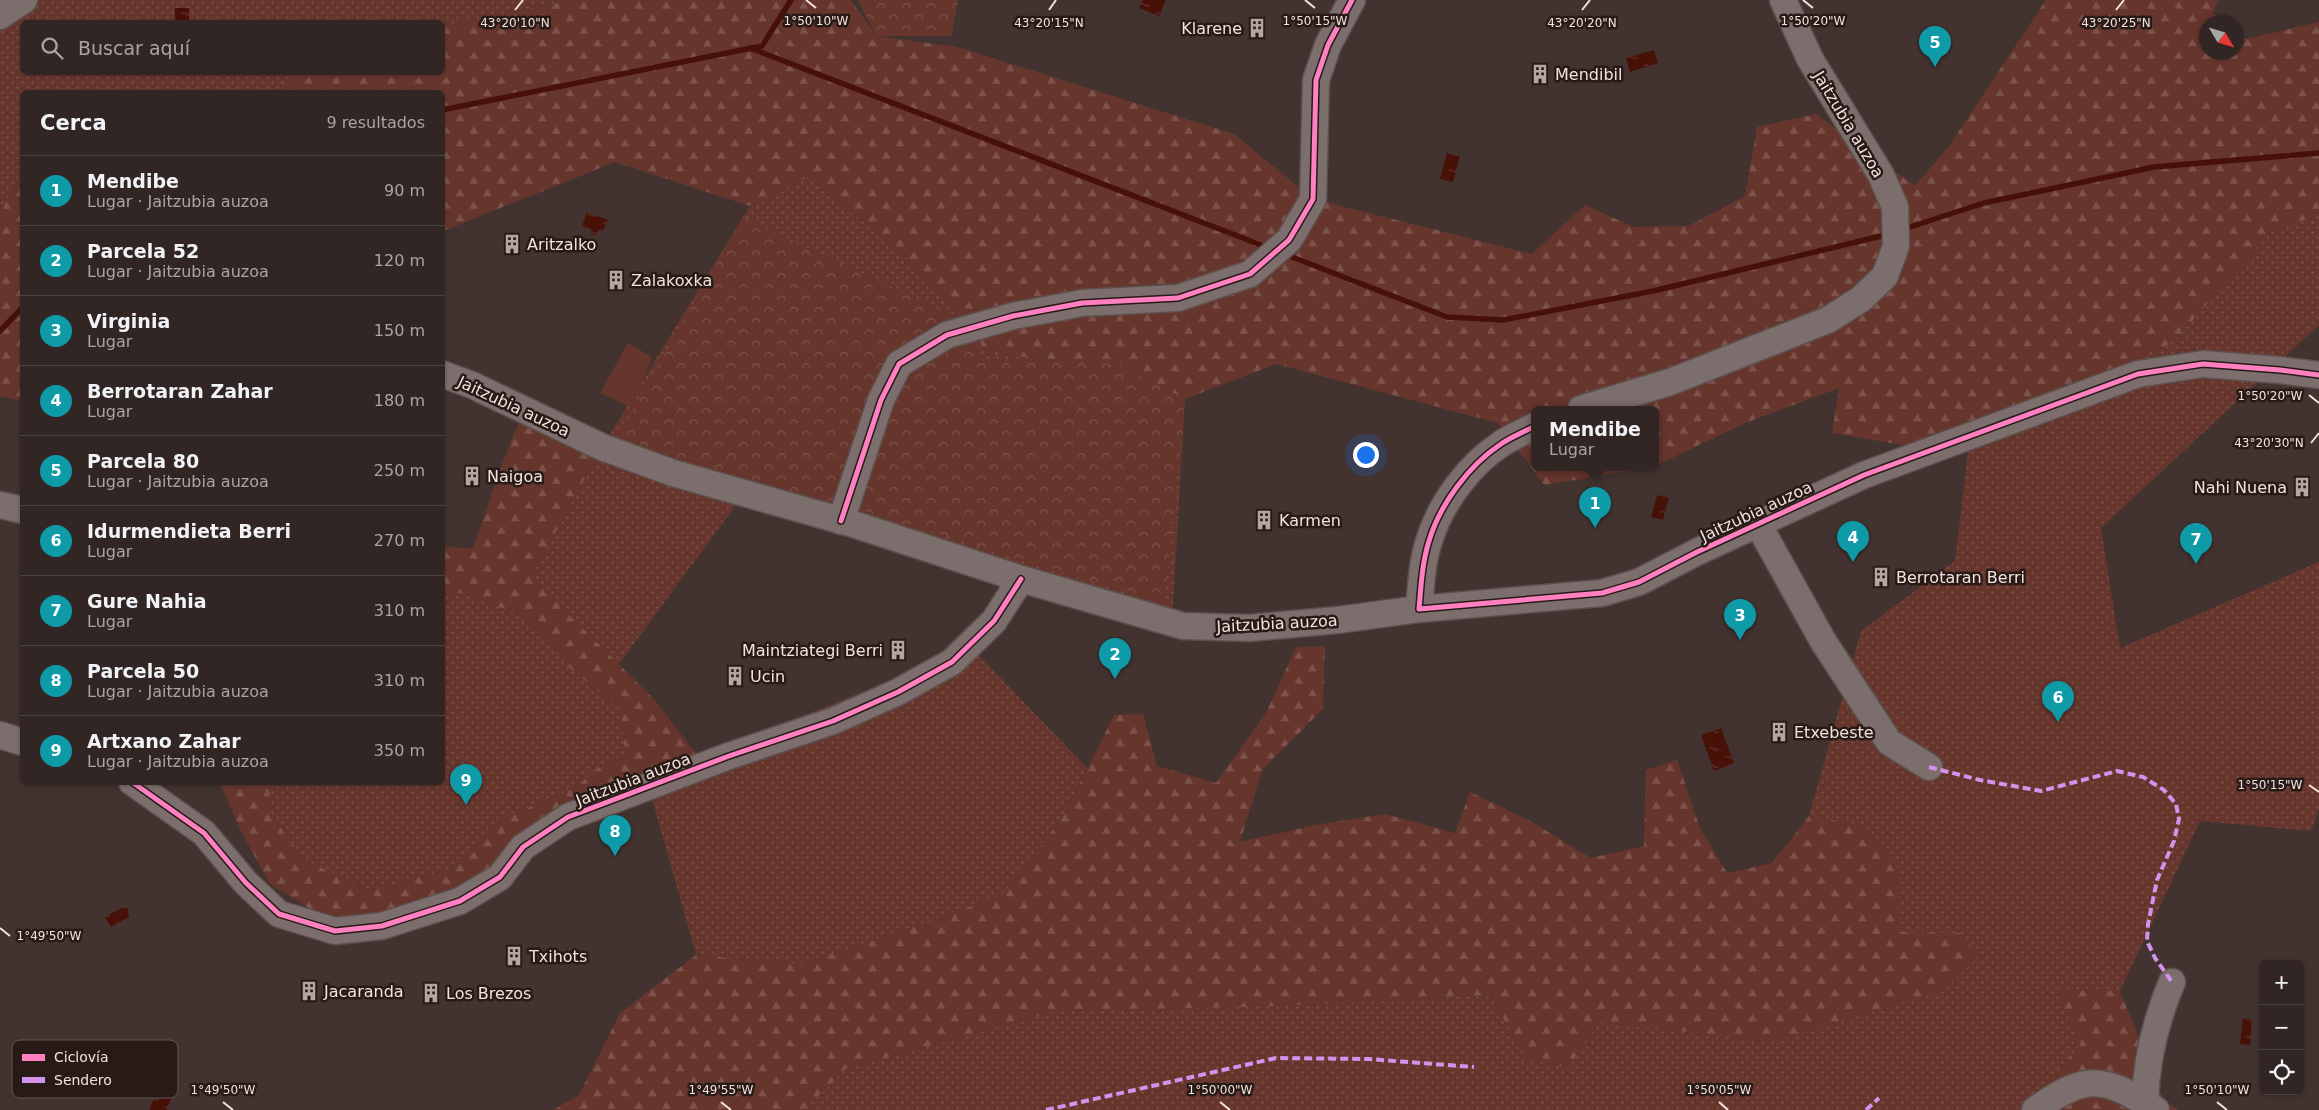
<!DOCTYPE html>
<html lang="es">
<meta charset="utf-8">
<style>
:root{--surface:#322624;--page:#3a2e2c;--text:#f1f3f6;--muted:#a8a5a6;--line:#4d4341;--accent:#b6a5a0}
body{margin:0;font-family:"DejaVu Sans",sans-serif;background:var(--page);color:var(--text)}
.controls{position:absolute;right:15px;bottom:15px;display:grid;overflow:hidden;border-radius:8px;box-shadow:0 1px 4px #0004}
.controls button{width:45px;height:45px;display:grid;place-items:center;padding:0;border:0;border-bottom:1px solid var(--line);background:var(--surface);color:var(--text);font:25px sans-serif}
.compass{position:absolute;left:2199px;top:15px;width:45px;height:45px;border-radius:50%;background:var(--surface);box-shadow:0 1px 4px #0004;rotate:128deg}
.you{position:absolute;left:1365px;top:454px;width:18px;height:18px;margin:-12px;border:4px solid #fff;border-radius:50%;background:#1a73e8;box-shadow:0 0 0 8px #1a73e833}
.badge{display:grid;place-items:center;width:32px;height:32px;border-radius:50%;background:var(--accent);color:#fff;font-size:16px;font-weight:700}
.pin{position:absolute;translate:-50% -41px;filter:drop-shadow(0 1px 2px #0008)}
.pin::after{content:'';position:absolute;top:26px;width:18px;height:15px;background:inherit;clip-path:polygon(0 0,100% 0,50% 100%)}
.popup{position:absolute;left:1531px;top:406px;width:128px;height:65px;box-sizing:border-box;display:grid;place-content:center;border-radius:8px;background:var(--surface);filter:drop-shadow(0 1px 4px #0005);font-size:16px;white-space:nowrap;color:var(--muted)}
.popup b{font-size:19px;color:var(--text)}
.popup::after{content:'';position:absolute;left:50%;top:100%;margin-left:-10px;border:10px solid transparent;border-top-color:var(--surface)}
.list{margin:0;padding:0;list-style:none}
h2{display:flex;justify-content:space-between;align-items:center;height:65px;margin:0;padding:0 20px;font-size:21px}
h2 small{font-size:16px;font-weight:400;color:var(--muted)}
.list li{display:grid;grid-template-columns:32px 1fr auto;gap:15px;align-items:center;box-sizing:border-box;height:70px;padding:0 20px;border-top:1px solid var(--line)}
.list b{display:block;font-size:19px;white-space:nowrap}
.list p{margin:0;font-size:16px;white-space:nowrap;color:var(--muted)}
.list em{font-size:16px;font-style:normal;color:var(--muted)}
.icon{flex:none;width:28px;height:28px;fill:none;stroke:currentColor;stroke-width:2;stroke-linecap:round;stroke-linejoin:round}
.map{position:relative;flex:none;width:2319px;height:1110px;overflow:hidden}
.search{position:absolute;background:var(--surface);box-shadow:0 1px 4px #0004;left:20px;top:20px;width:425px;height:55px;display:flex;align-items:center;gap:12px;box-sizing:border-box;padding:0 18px;border-radius:8px;color:var(--muted);font-size:19px}
.panel{position:absolute;background:var(--surface);box-shadow:0 1px 4px #0004;left:20px;top:90px;width:425px;height:695px;border-radius:8px}
.map>svg:first-child{display:block}
.grass{fill:url(#grass-dots)}
.forest{fill:url(#forest-firs)}
.park{fill:url(#park-crowns)}
.garden{fill:#66362d}
.water{fill:url(#water-ripples)}
.lines{fill:none;stroke-linecap:round;stroke-linejoin:round}
.stream{stroke:#481108;stroke-width:5.5}
.minor-casing{stroke:#5d4f4d;stroke-width:29}
.minor{stroke:#7b6e6c;stroke-width:26}
.quiet{stroke:#d193ec;stroke-width:4;stroke-dasharray:8 4;stroke-linecap:butt}
.cycleway-casing{stroke:#271a17;stroke-width:8}
.cycleway{stroke:#ff80c0;stroke-width:5}
.ticks{fill:none;stroke:#f4e2dd;stroke-width:2}
.labels{text-anchor:middle;stroke-width:5;stroke-linejoin:round;paint-order:stroke}
.poi-label{font-size:16px;fill:#f4e2dd;stroke:#271a17;text-anchor:start}
.street-label{font-size:16px;fill:#f4e2dd;stroke:#271a17}
.key{fill:#271a17;stroke:#645652;stroke-width:1}
.key-label{font-size:14px;fill:#f4e2dd}
.ticks-label{font-size:12px;text-anchor:middle;fill:#f4e2dd;stroke:#271a17;stroke-width:5;stroke-linejoin:round;paint-order:stroke}
</style>
<div class="map">
<svg width="2319" height="1110" viewBox="0 0 2319 1110">
<defs>
<pattern id="grass-dots" width="8" height="8" patternUnits="userSpaceOnUse" patternTransform="scale(1.25)"><rect width="8" height="8" fill="#66362d"/><path d="M2 2h.1M6 6h.1" fill="none" stroke="#7c534b" stroke-width="1.8" stroke-linecap="round"/></pattern>
<pattern id="forest-firs" width="22" height="20" patternUnits="userSpaceOnUse" patternTransform="scale(1.25)"><rect width="22" height="20" fill="#66362d"/><path d="M5 1l3.5 6h-7zM16 11l3.5 6h-7z" fill="#7c534b"/></pattern>
<pattern id="park-crowns" width="20" height="18" patternUnits="userSpaceOnUse" patternTransform="scale(1.25)"><rect width="20" height="18" fill="#66362d"/><path d="M2 6a3 3 0 1 1 6 0M12 15a3 3 0 1 1 6 0" fill="none" stroke="#7c534b"/></pattern>
<pattern id="water-ripples" width="26" height="14" patternUnits="userSpaceOnUse" patternTransform="scale(1.25)"><rect width="26" height="14" fill="#481108"/><path d="M2 4q2-2 4 0t4 0M15 11q2-2 4 0t4 0" fill="none" stroke="#63332c"/></pattern>
</defs>
<rect width="100%" height="100%" fill="#423330"/>
<!-- grass -->
<g class="grass">
<polygon points="0,0 573,0 443,26 442,22 22,22 22,72 301,73 276,91 255,92 22,92 22,172 0,214"/>
<polygon points="808,177 907,257 989,354 1116,364 1185,399 1172,622 744,494 619,664 531,577 602,447 750,206"/>
<polygon points="2319,215 2319,325 2101,528 2120,648 2319,562 2319,809 2311,831 2200,821 2120,991 2057,990 2080,1046 2021,1110 804,1110 846,1069 1057,1011 1282,1006 1490,995 1527,1059 1600,1022 1773,1042 1898,932 1859,826 1809,816 1861,631 1955,561 1970,436 2083,394 2174,341 2272,231"/>
<polygon points="464,592 524,617 572,670 621,710 625,754 595,770 575,788 502,819 458,867 368,890 303,859 271,814 269,783 442,782 443,597"/>
<polygon points="972,648 1087,768 1063,817 1002,895 878,939 799,964 696,955 645,774 699,758"/>
</g>
<!-- forest -->
<g class="forest">
<polygon points="573,0 851,0 876,36 957,47 1234,134 1313,199 1532,254 1585,205 1634,227 1688,226 1745,196 1757,127 1816,114 1915,186 1949,146 2046,0 2218,0 2213,13 2225,22 2206,22 2206,52 2236,52 2237,32 2246,39 2319,22 2319,215 2272,231 2174,341 2083,394 1932,450 1832,433 1839,388 1745,423 1655,466 1655,409 1535,409 1535,467 1654,467 1544,485 1498,423 1276,364 1185,399 1116,364 989,354 907,257 808,177 750,206 615,162 443,231 442,92 255,92 276,91 301,73 442,72 443,26"/>
<polygon points="22,172 22,401 0,396 0,214"/>
<polygon points="524,410 602,447 531,577 654,699 699,758 645,774 500,877 382,926 320,915 270,884 241,831 220,783 269,783 271,814 303,859 368,890 458,867 502,819 575,788 595,770 625,754 621,710 572,670 524,617 464,592 443,597 443,546 473,549 502,464"/>
<polygon points="1325,646 1323,709 1262,770 1240,842 1315,825 1385,814 1455,833 1470,792 1530,821 1591,858 1644,846 1646,770 1677,760 1700,828 1727,873 1772,863 1809,816 1859,825 1898,868 1898,932 1962,933 1978,957 1945,990 1773,1042 1600,1022 1568,1068 1527,1059 1490,995 1282,1006 1057,1011 846,1069 804,1110 553,1110 579,1095 620,1013 696,955 799,964 878,939 1002,895 1063,817 1114,715 1143,714 1157,766 1216,783 1266,713 1296,647"/>
<polygon points="2057,990 2120,991 2164,1101 2178,1110 2021,1110 2080,1046"/>
</g>
<!-- park -->
<g class="park">
<polygon points="858,0 958,0 951,36 876,36"/>
<polygon points="743,217 958,318 886,359 841,521 615,441"/>
<polygon points="973,335 983,358 1116,364 1185,399 1164,604 855,508 899,364"/>
</g>
<!-- garden -->
<polygon class="garden" points="628,343 652,357 632,408 600,393"/>
<!-- water -->
<g class="water">
<polygon points="1143,0 1166,0 1159,16 1139,8"/>
<rect x="175" y="8" width="14" height="14"/>
<polygon points="1654,50 1658,63 1630,72 1626,58"/>
<polygon points="1447,153 1460,156 1453,182 1440,179"/>
<polygon points="587,212 608,220 603,231 599,229 596,236 591,234 591,229 582,226"/>
<polygon points="1657,495 1669,498 1663,520 1651,517"/>
<polygon points="1721,728 1734,763 1714,771 1701,735"/>
<polygon points="123,907 128,909 129,917 111,927 105,917"/>
<polygon points="2243,1018 2252,1019 2250,1045 2240,1044"/>
<polygon points="159,1087 167,1091 166,1094 172,1097 166,1110 149,1110"/>
</g>
<g class="lines">
<!-- stream -->
<g class="stream">
<polyline points="750,48 1261,245"/>
<polyline points="442,110 762,46 791,0"/>
<polyline points="1910,227 1984,203 2154,167 2319,153"/>
<polyline points="1292,257 1447,317 1503,320 1653,291 1881,236"/>
<polyline points="0,331 22,308"/>
</g>
<defs>
<g id="minor">
<polyline points="0,16 24,0"/>
<polyline points="442,374 472,385 602,447 673,473 850,523 1021,579 1183,626 1249,628 1338,620 1419,609"/>
<polyline points="1581,409 1670,382 1828,320 1861,299 1885,276 1896,246 1895,207 1881,175 1810,59 1783,0"/>
<path d="M1535 426C1524 432 1511 437 1501 444 1469 465 1440 504 1429 541 1422 563 1421 586 1419 609L1602 593 1639 582 1697 552 1864 475 2138 374 2203 364 2280 370 2319 375"/>
<polyline points="0,505 22,510"/>
<polyline points="841,521 881,400 899,364 947,335 1013,316 1082,303 1178,298 1250,274 1289,240 1313,199 1316,80 1328,45 1352,0"/>
<polyline points="1758,524 1823,641 1889,742 1929,767"/>
<polyline points="0,735 22,742"/>
<polyline points="132,782 204,833 246,883 279,914 335,931 382,926 460,901 500,877 523,847 568,817 729,756 833,721 898,692 952,662 994,621 1021,579"/>
<path d="M2145 1102C2146 1061 2156 1020 2172 982"/>
<path d="M2035 1110C2086 1073 2105 1076 2156 1110"/>
</g>
</defs>
<!-- minor casing -->
<use href="#minor" class="minor-casing"/>
<!-- minor -->
<use href="#minor" class="minor"/>
<!-- quiet -->
<g class="quiet">
<polyline points="1929,767 1980,780 2041,791 2117,771 2143,777 2164,790 2176,804 2179,819 2174,841 2157,880 2148,924 2147,941 2155,958 2172,982"/>
<polyline points="1046,1110 1276,1058 1368,1059 1474,1067"/>
<polyline points="1866,1110 1879,1098"/>
</g>
<defs>
<g id="cycleway">
<path d="M1535 426C1524 432 1511 437 1501 444 1469 465 1440 504 1429 541 1422 563 1421 586 1419 609L1602 593 1639 582 1697 552 1864 475 2138 374 2203 364 2280 370 2319 375"/>
<polyline points="841,521 881,400 899,364 947,335 1013,316 1082,303 1178,298 1250,274 1289,240 1313,199 1316,80 1328,45 1352,0"/>
<polyline points="132,782 204,833 246,883 279,914 335,931 382,926 460,901 500,877 523,847 568,817 729,756 833,721 898,692 952,662 994,621 1021,579"/>
</g>
</defs>
<!-- cycleway casing -->
<use href="#cycleway" class="cycleway-casing"/>
<!-- cycleway -->
<use href="#cycleway" class="cycleway"/>
</g>
<!-- ticks -->
<path class="ticks" d="M806 0 816 8M1305 0 1315 8M1803 0 1813 8M515 10 523 0M1049 10 1056 0M1582 10 1590 0M2116 10 2124 0M2309 395 2319 403M2311 443 2319 433M2309 785 2319 792M0 928 10 936M223 1102 233 1110M721 1102 731 1110M1220 1102 1230 1110M1719 1102 1728 1110M2217 1102 2227 1110"/>
<!-- icons -->
<defs>
<symbol id="building-bare" viewBox="-9 -9 18 18"><path d="M-4-6H4V6H1V3H-1V6H-4ZM-2.5-4.3h1.7v1.8h-1.7ZM.8-4.3h1.7v1.8H.8ZM-2.5-1h1.7V.8h-1.7ZM.8-1h1.7V.8H.8Z" fill="#b6a5a0" stroke="#271a17" stroke-width="2.5" paint-order="stroke"/></symbol>
</defs>
<g fill-rule="evenodd">
<use href="#building-bare" x="1243" y="14" width="28" height="28"/>
<use href="#building-bare" x="1526" y="60" width="28" height="28"/>
<use href="#building-bare" x="498" y="230" width="28" height="28"/>
<use href="#building-bare" x="602" y="266" width="28" height="28"/>
<use href="#building-bare" x="458" y="462" width="28" height="28"/>
<use href="#building-bare" x="2288" y="473" width="28" height="28"/>
<use href="#building-bare" x="1250" y="506" width="28" height="28"/>
<use href="#building-bare" x="1867" y="563" width="28" height="28"/>
<use href="#building-bare" x="884" y="636" width="28" height="28"/>
<use href="#building-bare" x="721" y="662" width="28" height="28"/>
<use href="#building-bare" x="1765" y="718" width="28" height="28"/>
<use href="#building-bare" x="500" y="942" width="28" height="28"/>
<use href="#building-bare" x="295" y="977" width="28" height="28"/>
<use href="#building-bare" x="417" y="979" width="28" height="28"/>
</g>
<g class="labels">
<!-- poi labels -->
<g class="poi-label">
<text x="1242" y="34" text-anchor="end">Klarene</text>
<text x="1555" y="80">Mendibil</text>
<text x="527" y="250">Aritzalko</text>
<text x="631" y="286">Zalakoxka</text>
<text x="487" y="482">Naigoa</text>
<text x="2287" y="493" text-anchor="end">Nahi Nuena</text>
<text x="1279" y="526">Karmen</text>
<text x="1896" y="583">Berrotaran Berri</text>
<text x="883" y="656" text-anchor="end">Maintziategi Berri</text>
<text x="750" y="682">Ucin</text>
<text x="1794" y="738">Etxebeste</text>
<text x="529" y="962">Txihots</text>
<text x="324" y="997">Jacaranda</text>
<text x="446" y="999">Los Brezos</text>
</g>
<!-- street labels -->
<g class="street-label">
<text transform="translate(1849 124) rotate(59)" y="6">Jaitzubia auzoa</text>
<text transform="translate(514 406) rotate(25)" y="6">Jaitzubia auzoa</text>
<text transform="translate(1756 511) rotate(-25)" y="6">Jaitzubia auzoa</text>
<text transform="translate(1277 623) rotate(-3)" y="6">Jaitzubia auzoa</text>
<text transform="translate(633 779) rotate(-21)" y="6">Jaitzubia auzoa</text>
</g>
</g>
<!-- legend -->
<rect x="12" y="1040" width="166" height="58" rx="8" class="key"/>
<rect x="22" y="1054" width="23" height="7" fill="#ff80c0"/>
<rect x="22" y="1077" width="23" height="6" fill="#d193ec"/>
<g class="key-label">
<text x="54" y="1062">Ciclovía</text>
<text x="54" y="1085">Sendero</text>
</g>
<g class="ticks-label">
<text x="816" y="25">1°50'10"W</text>
<text x="1315" y="25">1°50'15"W</text>
<text x="1813" y="25">1°50'20"W</text>
<text x="515" y="27">43°20'10"N</text>
<text x="1049" y="27">43°20'15"N</text>
<text x="1582" y="27">43°20'20"N</text>
<text x="2116" y="27">43°20'25"N</text>
<text x="2270" y="400">1°50'20"W</text>
<text x="2269" y="447">43°20'30"N</text>
<text x="2270" y="789">1°50'15"W</text>
<text x="49" y="940">1°49'50"W</text>
<text x="223" y="1094">1°49'50"W</text>
<text x="721" y="1094">1°49'55"W</text>
<text x="1220" y="1094">1°50'00"W</text>
<text x="1719" y="1094">1°50'05"W</text>
<text x="2217" y="1094">1°50'10"W</text>
</g>
</svg>
<div class="controls">
<button>+</button>
<button>−</button>
<button><svg class="icon" aria-label="locate" viewBox="0 0 24 24"><circle cx="12" cy="12" r="6"/><path d="M12 2v4M12 18v4M2 12h4M18 12h4"/></svg></button>
</div>
<svg class="compass" viewBox="-18 -18 36 36"><path d="M0-13l5 13h-10z" fill="#e53935"/><path d="M0 13l5-13h-10z" fill="#a8a5a6"/></svg>
<div class="you"></div>
<div class="pin badge" style="left:1595px;top:528px;background:#0f9aa8">1</div>
<div class="popup"><b>Mendibe</b>Lugar</div>
<div class="pin badge" style="left:1115px;top:679px;background:#0f9aa8">2</div>
<div class="pin badge" style="left:1740px;top:640px;background:#0f9aa8">3</div>
<div class="pin badge" style="left:1853px;top:562px;background:#0f9aa8">4</div>
<div class="pin badge" style="left:1935px;top:67px;background:#0f9aa8">5</div>
<div class="pin badge" style="left:2058px;top:722px;background:#0f9aa8">6</div>
<div class="pin badge" style="left:2196px;top:564px;background:#0f9aa8">7</div>
<div class="pin badge" style="left:615px;top:856px;background:#0f9aa8">8</div>
<div class="pin badge" style="left:466px;top:805px;background:#0f9aa8">9</div>
<div class="search"><svg class="icon" aria-label="search" viewBox="0 0 24 24"><circle cx="10" cy="10" r="6"/><path d="M15 15l6 6"/></svg>Buscar aquí</div>
<section class="panel">
<h2>Cerca<small>9 resultados</small></h2>
<ul class="list">
<li><span class="badge" style="background:#0f9aa8">1</span><div><b>Mendibe</b><p>Lugar · Jaitzubia auzoa</p></div><em>90 m</em></li>
<li><span class="badge" style="background:#0f9aa8">2</span><div><b>Parcela 52</b><p>Lugar · Jaitzubia auzoa</p></div><em>120 m</em></li>
<li><span class="badge" style="background:#0f9aa8">3</span><div><b>Virginia</b><p>Lugar</p></div><em>150 m</em></li>
<li><span class="badge" style="background:#0f9aa8">4</span><div><b>Berrotaran Zahar</b><p>Lugar</p></div><em>180 m</em></li>
<li><span class="badge" style="background:#0f9aa8">5</span><div><b>Parcela 80</b><p>Lugar · Jaitzubia auzoa</p></div><em>250 m</em></li>
<li><span class="badge" style="background:#0f9aa8">6</span><div><b>Idurmendieta Berri</b><p>Lugar</p></div><em>270 m</em></li>
<li><span class="badge" style="background:#0f9aa8">7</span><div><b>Gure Nahia</b><p>Lugar</p></div><em>310 m</em></li>
<li><span class="badge" style="background:#0f9aa8">8</span><div><b>Parcela 50</b><p>Lugar · Jaitzubia auzoa</p></div><em>310 m</em></li>
<li><span class="badge" style="background:#0f9aa8">9</span><div><b>Artxano Zahar</b><p>Lugar · Jaitzubia auzoa</p></div><em>350 m</em></li>
</ul>
</section>
</div>
